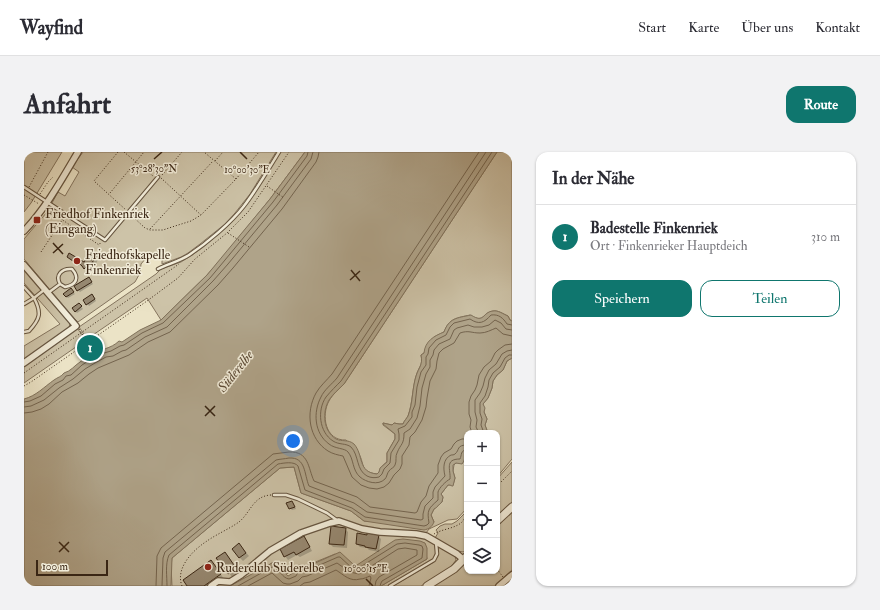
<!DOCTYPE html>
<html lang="de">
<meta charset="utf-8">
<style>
:root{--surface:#fff;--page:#f2f2f3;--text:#2b2b33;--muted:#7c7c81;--line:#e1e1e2;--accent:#0f766e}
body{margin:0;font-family:"IM FELL Double Pica",serif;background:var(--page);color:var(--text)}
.controls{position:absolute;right:12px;bottom:12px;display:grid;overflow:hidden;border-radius:8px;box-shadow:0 1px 3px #0004}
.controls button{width:36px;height:36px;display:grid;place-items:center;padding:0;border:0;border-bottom:1px solid var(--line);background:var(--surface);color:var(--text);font:20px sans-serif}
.scale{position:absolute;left:12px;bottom:10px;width:72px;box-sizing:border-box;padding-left:4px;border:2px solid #3a2614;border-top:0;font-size:11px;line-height:14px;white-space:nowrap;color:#3a2614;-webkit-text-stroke:3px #f2edda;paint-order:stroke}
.you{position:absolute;left:269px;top:289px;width:14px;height:14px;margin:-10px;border:3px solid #fff;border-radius:50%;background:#1a73e8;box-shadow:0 0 0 6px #1a73e833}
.badge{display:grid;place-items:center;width:26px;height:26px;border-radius:50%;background:var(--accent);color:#fff;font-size:13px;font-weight:700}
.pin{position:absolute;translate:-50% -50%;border:2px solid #fff;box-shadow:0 1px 4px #0006}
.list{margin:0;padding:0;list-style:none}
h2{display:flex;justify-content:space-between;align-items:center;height:52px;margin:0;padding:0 16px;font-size:17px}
h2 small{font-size:13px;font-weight:400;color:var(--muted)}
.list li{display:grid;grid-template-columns:26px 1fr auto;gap:12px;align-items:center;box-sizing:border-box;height:64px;padding:0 16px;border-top:1px solid var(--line)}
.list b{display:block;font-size:15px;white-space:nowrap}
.list p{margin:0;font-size:13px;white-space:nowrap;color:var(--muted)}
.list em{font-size:13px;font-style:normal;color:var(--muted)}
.actions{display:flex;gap:8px;padding:12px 16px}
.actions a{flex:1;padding:9px 0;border:1px solid var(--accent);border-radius:12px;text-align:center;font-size:14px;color:var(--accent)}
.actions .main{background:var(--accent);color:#fff}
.icon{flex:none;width:22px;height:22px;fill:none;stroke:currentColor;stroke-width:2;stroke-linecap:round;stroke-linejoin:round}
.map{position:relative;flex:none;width:488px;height:434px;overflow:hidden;border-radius:12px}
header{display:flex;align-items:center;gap:24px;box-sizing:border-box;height:56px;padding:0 20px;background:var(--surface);border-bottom:1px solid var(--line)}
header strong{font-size:19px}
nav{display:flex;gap:22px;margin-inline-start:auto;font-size:14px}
.intro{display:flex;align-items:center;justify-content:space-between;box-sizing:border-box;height:96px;padding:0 24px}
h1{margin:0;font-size:28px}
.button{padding:10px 18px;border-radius:12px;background:var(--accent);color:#fff;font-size:14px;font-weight:700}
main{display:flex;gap:24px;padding:0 24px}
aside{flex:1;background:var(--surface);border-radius:12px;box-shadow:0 1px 3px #0004}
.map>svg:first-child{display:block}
.green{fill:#cdc3a8;stroke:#84745e}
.water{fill:#afa389;stroke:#80715a}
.shadow{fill:#0003}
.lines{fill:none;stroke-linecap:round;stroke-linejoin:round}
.shore{stroke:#74644e;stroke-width:1}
.building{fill:#968871;stroke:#3a2614}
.service-casing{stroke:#665540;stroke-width:4.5}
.minor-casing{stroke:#665540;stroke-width:8}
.tertiary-casing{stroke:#665540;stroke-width:9}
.path{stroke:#3a2614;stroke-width:1;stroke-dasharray:1 2;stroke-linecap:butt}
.service{stroke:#f2edda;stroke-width:2.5}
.minor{stroke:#f2edda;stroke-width:5.5}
.tertiary{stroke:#f2edda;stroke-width:7}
.ticks{fill:none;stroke:#3a2614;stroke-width:1.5}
.poi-dot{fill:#8f2418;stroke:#f2edda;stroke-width:1.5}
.labels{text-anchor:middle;stroke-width:3;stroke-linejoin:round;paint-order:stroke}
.poi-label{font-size:13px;fill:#3a2614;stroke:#f2edda;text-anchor:start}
.water-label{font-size:14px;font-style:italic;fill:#5d4c37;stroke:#f2edda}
.ticks-label{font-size:10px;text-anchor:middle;fill:#3a2614;stroke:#f2edda;stroke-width:3;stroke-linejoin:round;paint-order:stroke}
</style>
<header>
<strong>Wayfind</strong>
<nav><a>Start</a><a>Karte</a><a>Über uns</a><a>Kontakt</a></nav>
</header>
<div class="intro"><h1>Anfahrt</h1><a class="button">Route</a></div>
<main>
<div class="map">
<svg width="488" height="434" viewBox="0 0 488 434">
<rect width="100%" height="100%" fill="#ebe3c6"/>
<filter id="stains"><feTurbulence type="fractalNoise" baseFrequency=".005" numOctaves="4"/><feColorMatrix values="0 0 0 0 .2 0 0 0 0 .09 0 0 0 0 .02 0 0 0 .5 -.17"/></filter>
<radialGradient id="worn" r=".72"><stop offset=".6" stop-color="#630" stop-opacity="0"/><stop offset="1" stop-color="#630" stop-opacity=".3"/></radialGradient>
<!-- green -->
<g class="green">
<polygon points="0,0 38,0 7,51 0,60"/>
<polygon points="59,0 252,0 226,42 211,61 201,72 176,92 164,101 157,105 138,112 138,108 135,105 138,104 130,103 122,106 117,112 116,121 111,130 54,170 50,166 0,107 0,87 23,60 34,40 41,44 55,20 48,15"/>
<polygon points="256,0 281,0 246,47 198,106 183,123 137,168 123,146 63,187 55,175 132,122 137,117 157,110 165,105 178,96 205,73 226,48"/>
<path d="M473 0H488V169L486 168 484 164C479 162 474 158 469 159 458 161 460 172 446 163 433 166 425 166 420 180L410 185 400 201 397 203C399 212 396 213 393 221 388 235 389 250 384 264 383 266 380 269 379 272H375L370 271 368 273 359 271V273L371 282V287L363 301V310C356 314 358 318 353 322 336 320 341 313 335 302 333 297 326 292 322 288 301 289 297 263 305 249 308 243 315 237 320 232Z"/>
<polygon points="0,117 46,171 45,176 0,208 0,194 36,172 0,131"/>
<polygon points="53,176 62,188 0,231 0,213"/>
<polygon points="488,206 488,307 473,325 473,281 464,281 461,273 463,267 460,260 459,252 464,246 468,236 469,229 473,223 479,218 483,209"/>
<path d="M443 296V356L433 367 424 368 405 377 402 381 397 382 396 384 410 390C412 397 412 401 410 407L365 434H357L403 407 402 402 334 416 311 402 262 422 251 409 212 434H148L147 414 148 406 256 316 270 315 277 341 327 359 340 369 410 370 407 363 410 357 418 350 419 345 417 342 424 333H429L431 326 429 319 430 313 432 311 441 309V300Z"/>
<polygon points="488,310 488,350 473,364 473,327"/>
<polygon points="488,358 488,418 479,426 480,427 472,434 408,434 431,419 443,409 443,419 473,419 473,372"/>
<polygon points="443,359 443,398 439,400 434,399 434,400 411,386 414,381 412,378 416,374 421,372 428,372 433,369"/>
<polygon points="414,393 431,404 432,408 427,415 397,434 369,434 410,410 414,404"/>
</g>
<!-- water -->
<g class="water">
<path d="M281 0H473L320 232C315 237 309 242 305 248 298 260 299 279 312 287 318 290 324 287 330 292 340 303 333 320 353 322L355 320 356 316 363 310V301L371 287V282L359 272V271L368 273 370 271 375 272H379C380 269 383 266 384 264 389 251 388 237 392 224 395 215 399 213 397 203L400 201C401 189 410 184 420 180 425 166 433 166 447 163 461 172 458 160 469 159 474 158 479 162 484 164L486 168 488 169V206L483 209 479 218 473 223 469 229 468 236 464 246 459 252 461 256 460 260 463 267 461 273 464 281H443C443 289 443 307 438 312L432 311 429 313V319L431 326 429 334H428L426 333H424L417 342 419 345 418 350C415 352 413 356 410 357L407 363 410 370C408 375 405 377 400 378L340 369 327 359 277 341 270 315 256 316 148 406 147 434H0V247C12 244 20 235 30 228 34 225 37 225 40 221 47 219 50 214 56 210 59 208 63 205 66 203 76 197 87 197 95 189L98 190 116 178 137 168 183 123 246 47Z"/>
<polygon points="379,387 396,389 401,391 403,396 403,407 357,434 206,434 248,411 253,412 264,424 269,421 271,414 277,413 280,416 316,400 330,413 333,413 371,388"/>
</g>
<!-- shadow -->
<g class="shadow">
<polygon points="79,100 80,101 74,107 76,109 74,108 69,116 68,116 64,119 61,116 59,115 47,108 44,105 60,111 70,102 72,104"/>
<polygon points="66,128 69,132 56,140 54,138"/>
<polygon points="49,140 51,142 44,146 40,142"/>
<polygon points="70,145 72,149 65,154 60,148"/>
<polygon points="55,152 59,157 53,161 49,156"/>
<polygon points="268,350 270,352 272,357 268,358 266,356"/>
<polygon points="321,377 324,380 323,396 309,395 306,392"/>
<polygon points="344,384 354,384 357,387 355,400 345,398 343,396 336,395 333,392"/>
<polygon points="280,385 283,389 288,399 276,405 273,403 264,408 261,404"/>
<polygon points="218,396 225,404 219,409 216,406"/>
<polygon points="204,404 215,420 208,425 194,406"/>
<polygon points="187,409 191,414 200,427 190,434 164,434"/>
</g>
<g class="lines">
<!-- shore -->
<g class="shore">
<path d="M455 0 308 222C303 228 296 234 292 241 281 261 285 287 304 299 309 302 314 303 319 304L328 325 337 333 345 336 353 337 360 335 365 331 370 323 376 317 378 312V304L385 293 386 285 391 280 398 268 402 255 403 246 406 229 412 217 413 209 415 201 419 197 430 191 436 181C445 178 447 181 456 181 462 181 467 178 472 176L479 182 488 184"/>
<path d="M462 0 313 226C308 232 300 238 297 245 289 260 290 281 305 292 311 297 321 296 324 300 330 307 328 318 336 325 342 330 354 334 361 327 363 325 363 321 365 319 367 316 370 316 371 313 373 309 371 304 373 301 377 291 380 293 380 281L386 277 393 266 396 254 398 236 402 222 406 215V208L409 203 410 198 415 192 426 187 430 178 433 176 444 173 450 175H458L465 173 471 168 477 171 482 177 488 178"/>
<path d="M468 0 317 229C312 234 307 239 302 245 293 258 295 280 309 289 315 293 322 291 327 295 335 303 332 318 343 324 347 326 351 326 355 325L358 322 360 317 366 311 367 301 375 288V282L374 277 381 274 388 265V260L391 253 393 235 397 220 402 213V205L404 202 405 196 412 188 422 183 426 175 430 171 446 167C455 173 460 171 467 163 475 162 479 166 483 172L488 173"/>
<polyline points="0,250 6,249 17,244 31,232 39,228 42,224 47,223 58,213 69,206 80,201 87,199 96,194 100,193 118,181 139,171 186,126 201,108 249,50 283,4 284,0"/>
<polyline points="0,255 7,254 20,248 35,236 49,227 61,217 71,211 82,205 89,204 98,199 102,198 121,185 143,175 189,129 204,112 253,53 287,7 289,0"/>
<polyline points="0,261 8,260 17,257 25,252 38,240 54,231 65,222 74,216 105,203 124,190 146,180 194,133 209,116 258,57 292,10 294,5 295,0"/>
<polyline points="448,281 446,275 447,268 445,262 445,250 447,244 451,238 453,233 455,223 460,215 467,209 471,201 474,198 481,193 488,192"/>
<polyline points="455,281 452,275 453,268 451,260 451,248 456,241 459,234 461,226 465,218 472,212 478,202 483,199 488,198"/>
<polyline points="460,281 457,273 458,267 456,261 456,251 461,244 464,235 465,228 469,221 476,215 481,206 485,203 488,203"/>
<path d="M132 434 133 404 137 396 249 302C254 301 260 301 265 300 285 299 284 316 290 329L333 345 346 355 391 361 393 360 397 350 402 344 405 334 414 321V313L417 305 420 301 427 297 430 292 433 289 438 287H443"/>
<path d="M138 434 139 406 141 400 252 308C256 307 260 307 265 306 282 305 280 322 285 334L330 351 343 360 397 368 399 367V362L401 354 409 346V340L411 335 421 324C419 316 419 307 427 303 428 303 430 303 431 302 436 298 432 293 443 293"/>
<path d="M143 434C143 424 141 412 145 403L254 312C260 311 270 309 274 314L281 338 328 356 341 365 400 374 403 373 405 371C403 358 404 357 414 348 414 347 414 341 414 340 415 336 422 329 426 327 427 318 420 307 436 307 438 303 436 298 443 298"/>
<path d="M214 434 248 415C256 417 258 426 265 427L272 424 275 418 282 419 314 405H316L328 416 333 417 373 392 381 391 395 393 398 394 399 397 398 406 358 429 357 431 356 434"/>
<polyline points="224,434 248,421 259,431 263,432 266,432 274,429 278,425 283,424 313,411 326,420 335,422 374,397 381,396 393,398 393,403 355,425 352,429 351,434"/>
<path d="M276 434 280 431 286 430 312 418C320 423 326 430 336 427 340 427 343 425 346 424L347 426 345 434"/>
</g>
</g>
<!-- building -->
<g class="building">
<polygon points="67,100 69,102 70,101 72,103 71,104 73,105 72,107 71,106 66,114 64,113 60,117 58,114 56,112 55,113 43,105 45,101 60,110"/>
<polygon points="65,125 68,130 53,139 50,134"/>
<polygon points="47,136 50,140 42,145 39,142"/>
<polygon points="68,142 71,147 62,153 59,148"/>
<polygon points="55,151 58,154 51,160 48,156"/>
<polygon points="268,349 271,355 265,357 262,351"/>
<polygon points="307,374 322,376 320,393 305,392"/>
<polygon points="333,381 343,383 343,381 355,383 352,397 341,395 341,394 332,392"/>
<polygon points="280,384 286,395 272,403 270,400 260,405 256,397"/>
<polygon points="215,391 222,401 215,406 208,397"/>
<polygon points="201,400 212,416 204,422 192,406"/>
<polygon points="187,408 197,422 180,434 163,434 159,428"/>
</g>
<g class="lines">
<defs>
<g id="service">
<polyline points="0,35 81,88 134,25"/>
<path d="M134 117C144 112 156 109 165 103 183 91 207 71 220 54 233 37 244 18 255 0"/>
<polyline points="0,135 10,146 0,152"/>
<path d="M24 141 36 132 41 135C52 133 56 126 48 117 38 116 31 123 36 132"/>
<path d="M0 180 5 179C16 167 18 161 10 146L20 138"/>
<polyline points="250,343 262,343 274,347 303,361 314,369"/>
<polyline points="366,434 410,408 413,402 412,390"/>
</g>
<g id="minor">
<path d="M0 79C22 56 38 27 54 0"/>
<polyline points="0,113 52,174 0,211"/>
<polyline points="187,434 194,429 206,430 217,423 246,399 277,381 306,371 315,369 338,377 356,380 392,382 402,384 433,402 440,408"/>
<polyline points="475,434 488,423"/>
</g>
<g id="tertiary">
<polyline points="473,369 488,355"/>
<polyline points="403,434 430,417 443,404"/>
</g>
</defs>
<!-- service casing -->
<use href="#service" class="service-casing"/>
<!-- minor casing -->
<use href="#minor" class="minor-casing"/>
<!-- tertiary casing -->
<use href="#tertiary" class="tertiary-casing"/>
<!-- path -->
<g class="path">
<polyline points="94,0 70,29 102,58"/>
<polyline points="100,0 129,24"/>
<polyline points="191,9 199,0"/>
<polyline points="138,23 158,0"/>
<polyline points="137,26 177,63"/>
<polyline points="212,27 235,0"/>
<polyline points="243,34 260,46"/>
<polyline points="5,35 24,0"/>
<polyline points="86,41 120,0"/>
<polyline points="16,42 24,30 29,25"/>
<polyline points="0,43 15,52"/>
<polyline points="24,58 75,93 77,90"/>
<polyline points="107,63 121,76 126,78 139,78 151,74 167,69 177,63 212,27 180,0"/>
<polyline points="126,77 189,9"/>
<polyline points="204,81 225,95"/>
<polyline points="17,100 40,65"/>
<polyline points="55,177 64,191"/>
<polyline points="0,221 17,209 155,112"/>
<polyline points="0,234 7,230 123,149 154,126 171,107 203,81 224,60 265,0"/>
<polyline points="473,334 488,319"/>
<path d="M410 382C418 377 429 377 437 371 439 369 441 366 443 363"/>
<polyline points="473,417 479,425"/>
<path d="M158 434C151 416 169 398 183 389 193 382 205 377 215 370 227 360 229 344 247 343"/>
</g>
<!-- service -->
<use href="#service" class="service"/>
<!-- minor -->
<use href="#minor" class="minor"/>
<!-- tertiary -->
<use href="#tertiary" class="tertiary"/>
</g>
<!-- ticks -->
<path class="ticks" d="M216 0 223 7M130 7 138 0M29 91 39 102M29 101 39 92M327 118 336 129M326 128 336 119M181 254 191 264M181 264 191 254M35 390 45 400M35 400 45 390M342 427 349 434"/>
<!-- markers -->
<g class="poi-dot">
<rect x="9" y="64" width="8" height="8" rx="2"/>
<circle cx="53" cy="109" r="4"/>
<circle cx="184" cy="415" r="4"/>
</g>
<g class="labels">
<!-- poi labels -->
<g class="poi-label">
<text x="21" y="66">Friedhof Finkenriek<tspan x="21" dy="15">(Eingang)</tspan></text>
<text x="61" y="107">Friedhofskapelle<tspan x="61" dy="15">Finkenriek</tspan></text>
<text x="192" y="420">Ruderclub Süderelbe</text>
</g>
<!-- water labels -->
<g class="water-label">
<text transform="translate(211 219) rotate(-52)" y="5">Süderelbe</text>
</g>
</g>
<g class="ticks-label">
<text x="130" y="20">53°28'30"N</text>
<text x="223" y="21">10°00'30"E</text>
<text x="342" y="420">10°00'15"E</text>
</g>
<rect width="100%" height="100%" filter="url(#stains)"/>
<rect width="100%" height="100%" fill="url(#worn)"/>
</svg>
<div class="controls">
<button>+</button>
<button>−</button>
<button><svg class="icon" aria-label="locate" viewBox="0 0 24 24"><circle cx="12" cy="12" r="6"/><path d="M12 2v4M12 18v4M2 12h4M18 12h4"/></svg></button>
<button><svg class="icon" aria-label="layers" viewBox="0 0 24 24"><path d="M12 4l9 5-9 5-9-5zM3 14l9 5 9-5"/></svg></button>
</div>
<div class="scale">100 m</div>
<div class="you"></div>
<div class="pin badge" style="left:66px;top:196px">1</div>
</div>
<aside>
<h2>In der Nähe<small></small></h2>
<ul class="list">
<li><span class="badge">1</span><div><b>Badestelle Finkenriek</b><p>Ort · Finkenrieker Hauptdeich</p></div><em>310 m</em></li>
</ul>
<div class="actions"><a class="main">Speichern</a><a>Teilen</a></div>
</aside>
</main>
